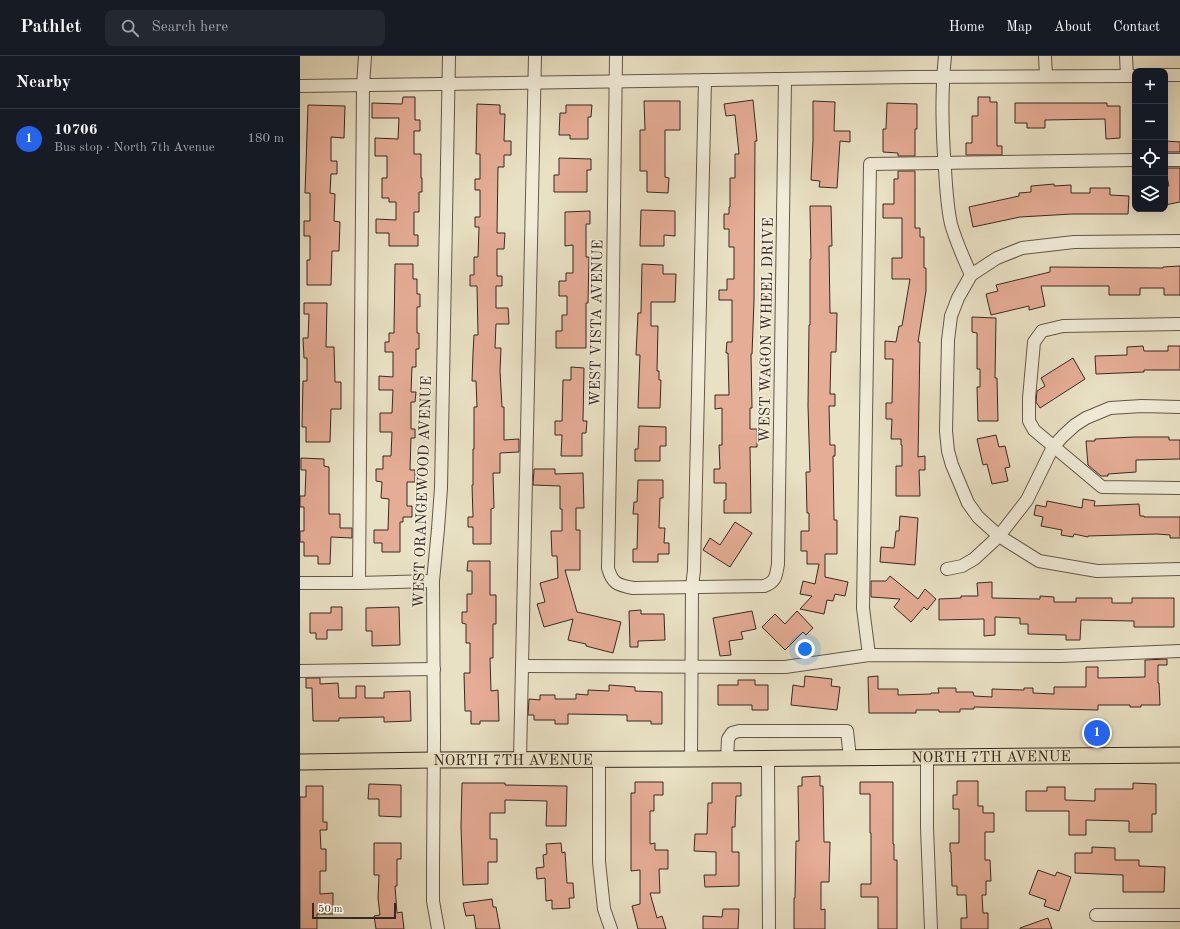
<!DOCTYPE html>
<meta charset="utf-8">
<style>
:root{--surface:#171b24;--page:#242831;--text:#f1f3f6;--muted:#9ea1a6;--line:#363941;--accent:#2563eb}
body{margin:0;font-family:"Old Standard TT",serif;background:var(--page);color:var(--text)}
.controls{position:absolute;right:12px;top:12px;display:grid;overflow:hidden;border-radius:8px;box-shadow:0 4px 16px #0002}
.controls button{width:36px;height:36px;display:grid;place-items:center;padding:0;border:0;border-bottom:1px solid var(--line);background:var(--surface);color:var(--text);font:20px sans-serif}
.scale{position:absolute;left:12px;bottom:10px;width:84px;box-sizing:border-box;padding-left:4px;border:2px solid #372923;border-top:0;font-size:11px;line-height:14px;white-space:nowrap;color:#372923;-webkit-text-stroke:3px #f1ecd9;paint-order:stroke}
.you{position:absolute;left:505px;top:593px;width:14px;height:14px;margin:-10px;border:3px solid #fff;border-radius:50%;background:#1a73e8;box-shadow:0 0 0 6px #1a73e833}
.badge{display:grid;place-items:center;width:26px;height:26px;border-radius:50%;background:var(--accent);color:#fff;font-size:13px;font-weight:700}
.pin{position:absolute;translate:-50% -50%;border:2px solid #fff;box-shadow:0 1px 4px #0006}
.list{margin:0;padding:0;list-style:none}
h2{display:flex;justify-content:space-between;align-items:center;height:52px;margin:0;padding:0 16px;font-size:17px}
h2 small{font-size:13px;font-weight:400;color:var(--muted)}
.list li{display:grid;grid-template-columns:26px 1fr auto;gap:12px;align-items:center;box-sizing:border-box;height:60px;padding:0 16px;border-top:1px solid var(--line)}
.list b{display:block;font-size:15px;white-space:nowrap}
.list p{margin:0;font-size:13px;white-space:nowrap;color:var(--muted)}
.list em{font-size:13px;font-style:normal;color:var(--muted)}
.icon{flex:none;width:22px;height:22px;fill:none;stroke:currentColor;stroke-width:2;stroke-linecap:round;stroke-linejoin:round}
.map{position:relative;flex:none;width:880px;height:873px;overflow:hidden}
header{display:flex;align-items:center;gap:24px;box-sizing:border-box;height:56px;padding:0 20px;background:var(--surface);border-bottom:1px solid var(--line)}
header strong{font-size:19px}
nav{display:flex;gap:22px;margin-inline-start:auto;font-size:14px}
.search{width:280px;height:36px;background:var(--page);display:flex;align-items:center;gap:10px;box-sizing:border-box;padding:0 14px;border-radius:8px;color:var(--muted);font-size:15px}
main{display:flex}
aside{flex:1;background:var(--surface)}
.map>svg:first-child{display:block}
.building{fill:#e6ad96;stroke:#372923}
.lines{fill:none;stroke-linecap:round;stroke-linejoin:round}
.minor-casing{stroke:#64574b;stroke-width:14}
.major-casing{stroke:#372923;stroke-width:17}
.minor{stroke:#f1ecd9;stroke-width:12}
.major{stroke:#e9e1c4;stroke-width:15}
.labels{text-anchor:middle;stroke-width:3.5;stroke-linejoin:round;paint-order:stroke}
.street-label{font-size:15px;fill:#372923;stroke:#f1ecd9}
</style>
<header>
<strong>Pathlet</strong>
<div class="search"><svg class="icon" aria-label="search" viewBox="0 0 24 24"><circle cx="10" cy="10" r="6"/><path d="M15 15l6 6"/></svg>Search here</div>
<nav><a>Home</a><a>Map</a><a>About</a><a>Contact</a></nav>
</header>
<main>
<aside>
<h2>Nearby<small></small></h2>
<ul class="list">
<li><span class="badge">1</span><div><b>10706</b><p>Bus stop · North 7th Avenue</p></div><em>180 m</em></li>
</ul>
</aside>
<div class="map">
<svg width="880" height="873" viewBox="0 0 880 873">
<rect width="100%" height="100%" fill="#e9e1c4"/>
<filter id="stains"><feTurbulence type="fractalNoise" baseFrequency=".005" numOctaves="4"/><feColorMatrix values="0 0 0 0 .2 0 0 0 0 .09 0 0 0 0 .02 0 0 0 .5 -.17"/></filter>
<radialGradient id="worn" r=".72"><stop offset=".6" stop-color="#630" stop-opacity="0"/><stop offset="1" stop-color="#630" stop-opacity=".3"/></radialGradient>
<!-- building -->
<g class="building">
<polygon points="103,41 115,41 115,64 120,64 120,75 114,75 114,98 121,98 121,122 122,122 122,136 119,136 119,156 114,156 114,179 118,179 118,190 89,190 89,177 76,177 76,163 96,164 96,146 89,146 89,142 82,142 82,122 87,122 87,100 75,100 75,82 98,83 99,62 72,62 72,47 102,48"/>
<polygon points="678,41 690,41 690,46 697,46 697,90 702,90 702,99 666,99 666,87 672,87 672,60 678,60"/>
<polygon points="453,44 457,85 455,85 454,245 452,298 451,298 452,352 450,352 450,373 457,373 457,391 450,391 451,457 424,457 424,444 426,444 426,427 414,427 414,413 420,413 419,389 422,389 422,352 415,353 415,339 429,339 428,297 426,297 427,286 432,286 432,244 419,244 419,234 427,234 427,223 434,223 434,191 429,191 429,173 424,173 424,158 429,158 429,151 430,151 430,122 435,122 435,98 439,98 435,59 426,60 424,48"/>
<polygon points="344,45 380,45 380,74 365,74 365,121 369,122 368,137 347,136 347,115 340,115 340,74 345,74"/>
<polygon points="513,45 535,46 534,75 550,75 550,86 540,85 537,132 519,131 520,125 511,124 513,85"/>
<polygon points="587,47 617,48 617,73 615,73 615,100 598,100 598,97 583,96 583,73 586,73"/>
<polygon points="715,47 807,47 807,50 820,50 820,82 806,83 805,63 745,64 745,72 727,72 727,67 715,67"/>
<polygon points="177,48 200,49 200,58 205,58 204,85 211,85 211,99 204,99 204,111 198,111 197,177 205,177 204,193 197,193 197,220 202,220 202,230 196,230 196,252 208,252 209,268 196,268 195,292 201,292 200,315 202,351 204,351 204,384 219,383 219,396 200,397 200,417 193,417 194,452 191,453 191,488 173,488 173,471 168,471 168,461 173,461 172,429 173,429 173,393 174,393 174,351 177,351 176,325 172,325 173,297 174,279 178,279 177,230 170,230 170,219 174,219 174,201 178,201 179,171 175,171 175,161 180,161 180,134 175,134 175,123 180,123 180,98 176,98"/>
<polygon points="8,49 45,50 44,82 31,81 31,105 37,105 37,118 31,118 30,137 35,138 34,165 40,166 39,195 32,195 31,229 7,229 7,204 10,204 10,180 4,180 4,165 10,165 10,137 5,137"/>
<polygon points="266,49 292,49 291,61 288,61 288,83 270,83 270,79 259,79 260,57 266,57"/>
<polygon points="865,85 880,86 880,96 865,96"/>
<polygon points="259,102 291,103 291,114 287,114 287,136 254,136 254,119 259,119"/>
<polygon points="865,112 880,112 880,146 865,149 865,131 869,130"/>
<polygon points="598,115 615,115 615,172 620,172 620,181 624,181 624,212 626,212 626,235 618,286 620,286 618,401 625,400 625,414 619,414 620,440 596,440 596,410 602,410 602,389 601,389 601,383 591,383 592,363 586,363 586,347 592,347 593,303 585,303 585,285 596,286 599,270 602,270 610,223 592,223 592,202 602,202 602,162 583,162 583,148 594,148 594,123 598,123"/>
<polygon points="754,128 754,130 771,129 771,137 790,137 790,132 810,132 810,139 829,140 828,158 772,158 720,161 673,171 669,151 719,140 719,137 731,136 731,130"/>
<polygon points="510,150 531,150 532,190 529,190 530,257 537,257 536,296 531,296 530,338 535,338 535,350 529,350 530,389 535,389 535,400 533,400 534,464 537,464 537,498 525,498 525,521 548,526 545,540 535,538 533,545 527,544 524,558 500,553 512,540 500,538 503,525 515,528 519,508 507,508 507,495 501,495 501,475 509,475 509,457 507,457 506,416 510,416 508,350 509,269 510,269 510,203 511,203"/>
<polygon points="341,154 375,155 375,180 364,179 364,190 340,190"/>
<polygon points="290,155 290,168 286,168 286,201 289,201 288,247 286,247 286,292 256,292 256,275 262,275 262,259 267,259 267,240 259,240 259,225 266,225 266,217 273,217 273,189 265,190 265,156"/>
<polygon points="95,208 113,208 113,223 117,223 117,238 120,238 120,251 117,251 117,277 119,277 119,293 116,293 116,311 112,311 111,336 116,336 115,346 111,346 111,373 115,373 115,382 111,382 110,414 115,414 115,426 107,426 107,450 112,450 112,461 103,461 103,466 100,466 100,496 82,496 82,487 74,487 74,474 88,474 89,443 81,442 82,426 76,425 76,413 83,413 83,400 91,400 92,376 80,376 80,357 92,357 93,334 79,334 79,320 93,321 93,296 85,296 85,286 89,286 89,277 94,277"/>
<polygon points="342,208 363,209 363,218 376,218 375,246 351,246 351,270 358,270 357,315 359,315 359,324 361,324 360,352 338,352 340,299 336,299 338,257 341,257"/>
<polygon points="880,210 880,239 864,239 864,232 840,232 840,239 809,239 809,230 741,230 745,250 729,254 729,250 691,259 686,238 698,235 696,229 750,216 750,211 863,212 863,211"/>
<polygon points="4,247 27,247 26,291 34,291 35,326 41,326 41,353 31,353 30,386 6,386 6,371 2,371 3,325 7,325 7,302 4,302 3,282 8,282 9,258 4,258"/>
<polygon points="672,261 696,262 695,322 697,322 698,365 678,365 677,331 680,331 680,313 677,313 677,277 672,276"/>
<polygon points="843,290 844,295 868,295 868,290 880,290 880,314 844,314 844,316 796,318 795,300 827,299 827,291"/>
<polygon points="773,302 785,323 740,352 736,346 737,335 745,330 741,322"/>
<polygon points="271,311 284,312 283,365 287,365 286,377 282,377 282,400 261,400 262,379 255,379 255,365 262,365 263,324 271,324"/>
<polygon points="339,370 366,371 366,390 360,390 360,405 335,405 335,393 338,393"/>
<polygon points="696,379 699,391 705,390 710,411 705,412 708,425 692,428 687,408 683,409 677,383"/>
<polygon points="834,381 869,381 869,384 880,384 880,403 836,404 836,416 808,418 808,420 801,420 788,409 786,385 795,385 795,383"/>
<polygon points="1,402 24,403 24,410 29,411 29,458 40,458 40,472 52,472 52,482 31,481 30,508 18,508 18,500 4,500 4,486 0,486 0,475 4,475 4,451 0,451 0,440 5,440 6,414 1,414"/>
<polygon points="234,413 255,413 255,418 283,417 284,452 276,452 276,474 280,474 280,514 265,514 277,556 321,566 313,597 286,590 286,588 268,584 273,563 244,571 237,548 245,546 240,527 258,522 257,500 252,500 251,475 262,475 262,453 260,453 260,430 233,429"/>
<polygon points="338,424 363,424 363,442 360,442 359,472 365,472 364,487 369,487 369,498 358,498 358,506 333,506 333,493 337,493 338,458 333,458 334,446 337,446"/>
<polygon points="783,443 795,445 794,450 839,448 840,460 844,460 844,461 880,461 880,482 870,482 870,479 857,478 788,480 788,481 774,478 773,481 761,479 762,474 741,470 743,461 734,459 736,449 746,451 747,445 782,452"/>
<polygon points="600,460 618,462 615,509 580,506 581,491 594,492 596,475 599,475"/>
<polygon points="435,466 452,477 430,511 403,494 410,482 420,489"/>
<polygon points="168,505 190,505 190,539 196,539 196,568 193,568 193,602 190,602 191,635 198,634 199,665 180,665 180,668 171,668 171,655 165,655 164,617 170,617 170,587 166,587 166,568 162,567 162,556 167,556 167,538 172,538 172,515 167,515"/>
<polygon points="590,520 618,543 625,533 636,543 627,554 624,551 611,566 594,551 600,543 571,541 571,525 586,525"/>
<polygon points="692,526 692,542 740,543 740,540 754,541 754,546 776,546 776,542 812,542 812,547 832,547 832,542 874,542 874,571 834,571 834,565 781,564 780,584 766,584 766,579 728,578 728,568 720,568 720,562 695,561 695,579 684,580 684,563 639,564 639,543 661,542 661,540 678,540 677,527"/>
<polygon points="31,551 42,551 42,574 27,574 27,583 16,583 16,577 10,577 10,557 31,557"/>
<polygon points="99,551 100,589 72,590 72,575 66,575 66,552"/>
<polygon points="341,554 341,558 364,558 365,584 338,585 338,591 330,591 329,555"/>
<polygon points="452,555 456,573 441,576 443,583 429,585 431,599 420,600 413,562"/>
<polygon points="497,555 513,572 506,579 503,576 485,594 462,571 475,558 485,568"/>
<polygon points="867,603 867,609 858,609 858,627 859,627 860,649 841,649 841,651 830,651 830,649 798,649 798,654 674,651 674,653 660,653 660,656 639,656 639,654 616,654 616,657 569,657 568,621 578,620 578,633 598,633 598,639 631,638 631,637 639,637 638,632 656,632 656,636 673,636 674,640 692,641 692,633 724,634 724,632 733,632 733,637 754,638 754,631 786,631 786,611 798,611 798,622 845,621 845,604"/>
<polygon points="505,620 532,623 531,630 540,631 537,654 491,649 493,629 504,631"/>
<polygon points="6,622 20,622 20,628 38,627 39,642 56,642 56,630 65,630 65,642 84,642 84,636 110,635 111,665 84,666 84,661 39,662 39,665 13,665 12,632 6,632"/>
<polygon points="438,624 455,624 455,629 468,629 468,654 452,654 452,649 418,649 418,629 438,629"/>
<polygon points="309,629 335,631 335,635 362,636 362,668 351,668 351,665 327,665 327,659 268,658 268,668 255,668 255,664 234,664 234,659 228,659 229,643 240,644 240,639 255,639 255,643 276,643 276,638 288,639 288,634 309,635"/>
<polygon points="520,720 520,730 523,730 524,786 530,786 529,826 521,826 521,854 525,853 525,873 494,873 494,842 495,842 496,785 499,785 498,730 502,730 502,721"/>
<polygon points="657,725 678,725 678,750 683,750 683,757 694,757 694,776 685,776 685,804 690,804 691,825 686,825 686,839 682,839 683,857 688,857 688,873 661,873 661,862 667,862 666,839 657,839 657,830 652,830 651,796 650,796 650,787 659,787 659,753 653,753 653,739 657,739"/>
<polygon points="335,726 363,726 363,739 354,739 354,755 350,755 350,788 355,787 355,794 368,794 368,813 359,813 360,837 350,837 357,862 362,860 366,873 338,873 332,850 340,848 340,814 331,815 331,737 335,737"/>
<polygon points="560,726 593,726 593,788 594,788 594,804 597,804 597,873 578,873 578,841 561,841 561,828 571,828 571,777 570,777 570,738 560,738"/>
<polygon points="162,727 205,727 205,729 267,730 266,770 246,770 247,745 205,744 205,757 190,757 190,783 197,783 197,806 188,806 188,828 163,829 161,771"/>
<polygon points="412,727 441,727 441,740 436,740 435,771 432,771 432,796 439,796 439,830 405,831 404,819 416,819 416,796 394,795 395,778 407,778 408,747 412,747"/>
<polygon points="833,727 856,728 856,758 852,758 852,776 829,776 829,765 786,764 786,779 769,779 769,755 726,755 726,735 747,735 747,731 765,731 765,744 795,745 795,733 833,733"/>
<polygon points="69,728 101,729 101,761 79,760 79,743 68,743"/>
<polygon points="6,730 23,730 23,766 27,766 27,774 20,774 21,793 26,793 26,815 20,815 20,838 33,837 33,858 17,858 17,873 0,873 0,741 6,741"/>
<polygon points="74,787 101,787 101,803 97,803 97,830 95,830 97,857 102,856 104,873 76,873 74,860 80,859 78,842 79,819 74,819"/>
<polygon points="261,787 262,797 265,796 267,827 273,827 274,842 269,842 270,852 252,853 252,844 246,845 245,822 237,823 236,812 244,811 243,799 247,798 246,788"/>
<polygon points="792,791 815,792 815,804 839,804 839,810 865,811 864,836 823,836 823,819 775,817 775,797 792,797"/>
<polygon points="738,814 755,820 757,816 771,821 759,855 744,850 746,844 729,838"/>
<polygon points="192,843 193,851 196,851 200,873 176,873 174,859 166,860 163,847"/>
<polygon points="423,853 439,853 438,873 403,873 403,860 422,861"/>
<polygon points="748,862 752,873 720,873 720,872"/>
</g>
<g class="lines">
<defs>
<g id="minor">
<path d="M316 0 312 300 308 512C312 527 317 529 333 532L464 530C476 526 476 520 478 508L485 23"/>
<path d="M645 0C641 38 642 75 645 113 646 131 647 150 651 168 656 186 664 203 671 219L658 242 651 260 648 284 646 375 648 395 652 409 668 447 678 461 699 480 739 505 797 515 880 513"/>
<polyline points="745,0 746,20"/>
<polyline points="826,0 827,20"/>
<polyline points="865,19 880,19"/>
<polyline points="0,30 614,21 835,20"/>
<polyline points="865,104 880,104"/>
<polyline points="671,219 697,202 722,192 774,186 880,185"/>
<polyline points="880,268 763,270 742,275 734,286 729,342 729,365 734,374 802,431 880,432"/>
<polyline points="647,513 662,510 674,503 699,480 727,444 753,391 763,380 775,369 786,362 810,352 842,350 880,351"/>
<polyline points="0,527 59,527 133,525"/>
<polyline points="59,527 63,29 65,0"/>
<polyline points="569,599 563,552 570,108 835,104"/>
<polyline points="222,610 485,611 569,599 761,600 880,595"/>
<polyline points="0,615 134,613"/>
<polyline points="627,701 627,772 631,873"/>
<polyline points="468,702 469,873"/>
<polyline points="299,703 299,806 304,853 311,873"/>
<polyline points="391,703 392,531 394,514 405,24"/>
<polyline points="427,703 428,683 432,677 439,675 547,675 550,702"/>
<polyline points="220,704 235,0"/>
<polyline points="796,859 880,859"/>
<polyline points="138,873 133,845 133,813 134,682 133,525 138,473 141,432 149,0"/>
</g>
<g id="major">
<path id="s1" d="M0 706 134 704 391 703 880 699"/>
</g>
</defs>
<!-- minor casing -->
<use href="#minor" class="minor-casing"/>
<!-- major casing -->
<use href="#major" class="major-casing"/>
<!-- minor -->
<use href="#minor" class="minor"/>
<!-- major -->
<use href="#major" class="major"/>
</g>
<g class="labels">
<!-- street labels -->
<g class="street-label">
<text transform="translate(296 267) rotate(-89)" y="5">WEST VISTA AVENUE</text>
<text transform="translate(466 274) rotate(-89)" y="5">WEST WAGON WHEEL DRIVE</text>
<text transform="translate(122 436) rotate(-88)" y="5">WEST ORANGEWOOD AVENUE</text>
<text dy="5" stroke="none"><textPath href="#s1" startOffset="691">NORTH 7TH AVENUE</textPath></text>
<text dy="5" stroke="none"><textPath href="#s1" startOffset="213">NORTH 7TH AVENUE</textPath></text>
</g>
</g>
<rect width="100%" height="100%" filter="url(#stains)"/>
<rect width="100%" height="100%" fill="url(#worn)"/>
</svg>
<div class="controls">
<button>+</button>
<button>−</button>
<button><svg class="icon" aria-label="locate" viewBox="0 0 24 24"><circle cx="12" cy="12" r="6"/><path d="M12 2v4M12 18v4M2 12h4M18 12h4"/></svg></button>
<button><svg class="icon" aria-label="layers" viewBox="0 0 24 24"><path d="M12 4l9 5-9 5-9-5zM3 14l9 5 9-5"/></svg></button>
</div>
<div class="scale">50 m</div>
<div class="you"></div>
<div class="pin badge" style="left:797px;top:677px">1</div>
</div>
</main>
